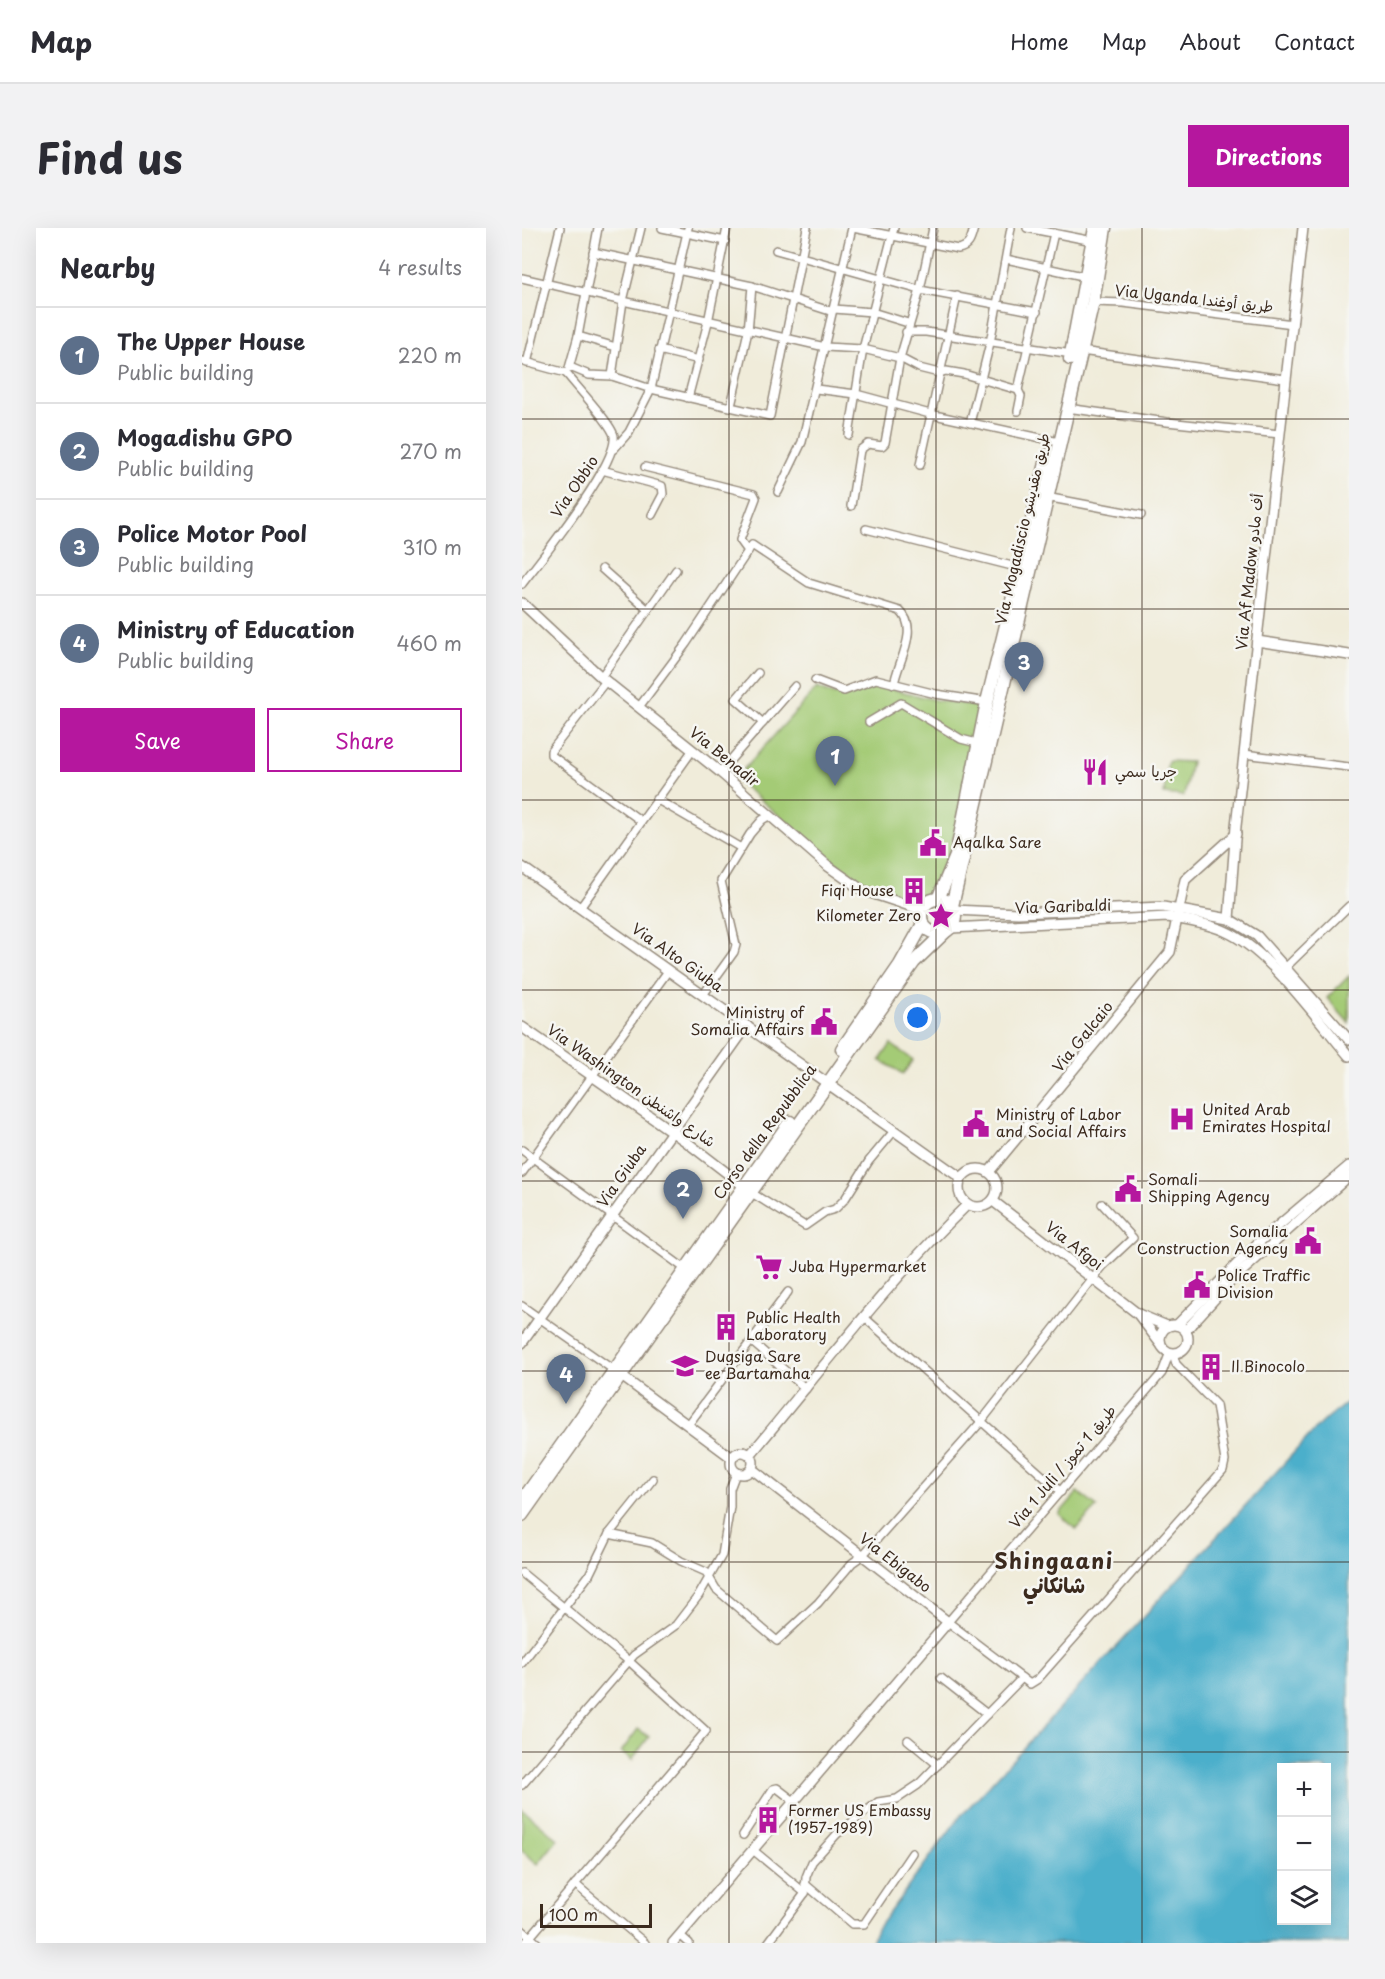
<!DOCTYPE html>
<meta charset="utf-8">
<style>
:root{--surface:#fff;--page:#f2f2f3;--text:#2b2b33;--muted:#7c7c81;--line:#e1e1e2;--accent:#b5179e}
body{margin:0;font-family:"Playpen Sans","Playpen Sans Arabic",sans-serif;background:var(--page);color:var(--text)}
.controls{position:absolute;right:18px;bottom:18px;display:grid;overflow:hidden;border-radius:0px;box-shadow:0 6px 24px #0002}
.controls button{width:54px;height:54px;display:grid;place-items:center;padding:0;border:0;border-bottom:2px solid var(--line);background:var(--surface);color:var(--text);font:30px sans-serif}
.scale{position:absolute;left:18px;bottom:15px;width:112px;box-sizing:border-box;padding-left:6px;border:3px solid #3b2a1e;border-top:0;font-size:16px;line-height:21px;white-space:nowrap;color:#3b2a1e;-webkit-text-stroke:4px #f6f6f2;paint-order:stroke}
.you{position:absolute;left:396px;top:790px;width:21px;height:21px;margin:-15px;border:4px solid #fff;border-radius:50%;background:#1a73e8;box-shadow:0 0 0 9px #1a73e833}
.badge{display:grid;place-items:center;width:39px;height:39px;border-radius:50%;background:var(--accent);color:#fff;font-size:20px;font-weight:700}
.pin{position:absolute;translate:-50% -50px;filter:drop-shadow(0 2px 3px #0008)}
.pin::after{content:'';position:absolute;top:32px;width:21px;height:18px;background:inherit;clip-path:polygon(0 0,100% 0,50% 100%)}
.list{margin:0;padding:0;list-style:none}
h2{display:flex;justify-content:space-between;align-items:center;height:78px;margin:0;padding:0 24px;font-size:26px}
h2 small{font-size:20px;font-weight:400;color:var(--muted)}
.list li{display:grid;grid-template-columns:39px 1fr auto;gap:18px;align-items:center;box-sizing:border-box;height:96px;padding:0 24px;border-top:2px solid var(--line)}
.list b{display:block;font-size:22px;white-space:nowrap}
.list p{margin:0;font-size:20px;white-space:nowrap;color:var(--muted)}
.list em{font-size:20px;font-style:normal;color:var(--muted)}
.actions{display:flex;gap:12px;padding:18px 24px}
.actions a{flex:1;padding:14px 0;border:2px solid var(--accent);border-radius:0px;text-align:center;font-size:21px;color:var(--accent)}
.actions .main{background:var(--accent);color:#fff}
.icon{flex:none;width:33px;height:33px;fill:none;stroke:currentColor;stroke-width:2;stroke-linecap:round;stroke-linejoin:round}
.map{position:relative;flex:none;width:827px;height:1715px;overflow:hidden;border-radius:0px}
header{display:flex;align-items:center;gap:36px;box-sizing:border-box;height:84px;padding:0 30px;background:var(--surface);border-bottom:2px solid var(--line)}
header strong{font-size:28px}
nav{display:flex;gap:33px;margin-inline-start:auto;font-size:21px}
.intro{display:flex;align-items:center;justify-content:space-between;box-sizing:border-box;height:144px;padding:0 36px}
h1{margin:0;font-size:42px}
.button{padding:15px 27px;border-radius:0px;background:var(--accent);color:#fff;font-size:21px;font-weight:700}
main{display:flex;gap:36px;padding:0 36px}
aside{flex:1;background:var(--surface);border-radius:0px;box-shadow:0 6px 24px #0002}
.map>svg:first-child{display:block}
.green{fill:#a4cb76;stroke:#707a4a;stroke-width:1.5}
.water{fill:#4cafcb;stroke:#446c74;stroke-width:1.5;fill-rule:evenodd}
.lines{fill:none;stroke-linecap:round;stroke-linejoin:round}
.street-casing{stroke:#968b7c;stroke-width:10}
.secondary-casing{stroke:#968b7c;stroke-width:12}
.highway-casing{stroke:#968b7c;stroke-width:15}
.street{stroke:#fff;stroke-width:7}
.secondary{stroke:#fff;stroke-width:9}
.highway{stroke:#fff;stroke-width:12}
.grid{fill:none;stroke:#3b2a1e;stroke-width:1.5;stroke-opacity:0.55}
.labels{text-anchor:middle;stroke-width:5;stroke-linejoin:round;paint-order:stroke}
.street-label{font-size:15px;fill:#3b2a1e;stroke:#f6f6f2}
.poi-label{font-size:15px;fill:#3b2a1e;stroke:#f6f6f2;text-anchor:start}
.district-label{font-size:21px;font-weight:bold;letter-spacing:1.5px;fill:#3b2a1e;stroke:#f6f6f2}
</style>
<header>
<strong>Map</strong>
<nav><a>Home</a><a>Map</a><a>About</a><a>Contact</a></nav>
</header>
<div class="intro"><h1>Find us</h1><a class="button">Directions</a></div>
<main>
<aside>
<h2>Nearby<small>4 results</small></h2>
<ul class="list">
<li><span class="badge" style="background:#5c6f8a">1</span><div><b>The Upper House</b><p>Public building</p></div><em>220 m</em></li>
<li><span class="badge" style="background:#5c6f8a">2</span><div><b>Mogadishu GPO</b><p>Public building</p></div><em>270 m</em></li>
<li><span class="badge" style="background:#5c6f8a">3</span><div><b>Police Motor Pool</b><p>Public building</p></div><em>310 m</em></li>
<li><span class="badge" style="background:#5c6f8a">4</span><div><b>Ministry of Education</b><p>Public building</p></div><em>460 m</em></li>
</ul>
<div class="actions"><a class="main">Save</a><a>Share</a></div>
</aside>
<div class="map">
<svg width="827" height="1715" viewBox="0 0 827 1715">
<rect width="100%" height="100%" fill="#f6f6f2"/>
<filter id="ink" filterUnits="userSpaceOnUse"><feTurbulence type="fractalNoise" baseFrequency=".0167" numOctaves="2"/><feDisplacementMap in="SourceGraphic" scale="12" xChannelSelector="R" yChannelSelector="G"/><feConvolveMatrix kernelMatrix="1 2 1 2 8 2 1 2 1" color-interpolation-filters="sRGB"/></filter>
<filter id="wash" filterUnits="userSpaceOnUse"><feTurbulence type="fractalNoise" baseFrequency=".008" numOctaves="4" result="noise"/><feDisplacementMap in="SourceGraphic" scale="24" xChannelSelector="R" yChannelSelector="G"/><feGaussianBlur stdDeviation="1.35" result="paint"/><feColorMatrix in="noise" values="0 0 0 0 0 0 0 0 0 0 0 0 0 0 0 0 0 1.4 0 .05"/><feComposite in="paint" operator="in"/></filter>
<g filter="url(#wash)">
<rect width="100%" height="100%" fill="#f0ecda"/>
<!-- green -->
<g class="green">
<path d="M359 458 413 472 460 478C450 524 432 649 399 676L351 662 337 654 213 551 295 460C322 474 332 462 359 458Z"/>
<polygon points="646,533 669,534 662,568 642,566"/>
<polygon points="827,748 827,795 805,770"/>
<polygon points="369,816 391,832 381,846 358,832"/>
<polygon points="556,1264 575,1279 554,1301 537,1286"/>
<polygon points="116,1501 127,1509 110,1532 99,1524"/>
<polygon points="0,1581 36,1611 16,1636 0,1623"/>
</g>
<!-- water -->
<path class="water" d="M827 1173V1715H349L352 1705 436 1591 799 1195ZM760 1540H804V1692H760Z"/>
</g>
<g filter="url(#ink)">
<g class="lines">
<defs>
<g id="street">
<polyline points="140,0 203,13"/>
<path d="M331 0 436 21C448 19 449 11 452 0"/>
<polyline points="505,0 571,13"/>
<polyline points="254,22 398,62 515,84"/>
<polyline points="71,24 230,58 226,103 209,178"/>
<polyline points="484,31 565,49"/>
<polyline points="0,50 303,119 341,121 378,130 397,140 417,145 424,143 442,146 496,162"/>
<polyline points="230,58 308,83 312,81 350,84 386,95"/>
<polyline points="571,74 601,75 771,96"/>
<polyline points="384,104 404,104 550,126"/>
<polyline points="56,108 94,119"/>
<polyline points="137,122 177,132"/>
<polyline points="559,123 763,151"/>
<polyline points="0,133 44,145"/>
<polyline points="5,135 38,0"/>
<polyline points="48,139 67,147 90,148 129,161 248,188 285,0"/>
<polyline points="47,140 56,108 76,0"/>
<polyline points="90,148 101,73 119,0"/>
<polyline points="294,161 334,166 408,186 537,214"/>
<polyline points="166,170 186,94 205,0"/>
<polyline points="545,180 645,194 758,206"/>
<polyline points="496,183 499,168 496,162 532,5"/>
<polyline points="448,195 468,115 489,0"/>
<polyline points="327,207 341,121 372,0"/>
<polyline points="92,221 107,204 129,161 166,0"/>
<polyline points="398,237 435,68"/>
<polyline points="123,239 232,266 234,270 218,312 226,323"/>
<polyline points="80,242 140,258 141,266 130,287"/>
<polyline points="256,264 280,214 330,0"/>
<polyline points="524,269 619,287"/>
<polyline points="329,278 338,222 346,216 360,218 363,215 378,130 398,62 411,0"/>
<polyline points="344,301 498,340"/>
<polyline points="80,341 126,382"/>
<path d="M0 356C20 330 96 236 92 208 90 196 53 157 44 145"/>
<polyline points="236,445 214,471 241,495"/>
<polyline points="79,449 154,342"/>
<polyline points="293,452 322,463 354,451 414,466 465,474"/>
<polyline points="84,453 29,523 29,527 119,593"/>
<path d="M117 479 164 416 230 317 287 355 378 383C398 401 376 433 372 456"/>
<polyline points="347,494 379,475 439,511 459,516"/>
<polyline points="722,526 827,539"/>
<polyline points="198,544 273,458"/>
<polyline points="134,571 219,620"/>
<polyline points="58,680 170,523"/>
<polyline points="764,739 827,678"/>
<polyline points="181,767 212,724 214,717 199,653 228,606 240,592 248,587"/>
<polyline points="0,922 166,1043"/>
<polyline points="0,945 146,743"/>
<polyline points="228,964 283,998 303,984 313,981 323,971 347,933 372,903"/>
<polyline points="0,1078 93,1143"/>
<polyline points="343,1090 539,1264"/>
<polyline points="229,1113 284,1161"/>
<polyline points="648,1124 640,1145 426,1394 508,1456 516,1451 701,1242 703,1233 694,1177 654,1136 651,1125"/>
<polyline points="166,1197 266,1064"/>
<polyline points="87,1306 130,1315 159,1333 184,1344 194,1361 255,1413 296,1375 330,1335 340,1328 458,1195 581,1038 611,1010 580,976"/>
<polyline points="0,1345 108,1434 184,1503 3,1715"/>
<polyline points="0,1435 67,1347 87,1306 131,1251"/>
<polyline points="419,1450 465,1486"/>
<polyline points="386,1512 416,1537"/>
<polyline points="0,1557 112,1427 154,1397 177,1367 200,1327 208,1279 208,1261 214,1245"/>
<polyline points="221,1607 251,1561 255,1560 272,1573"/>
<polyline points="231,1622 283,1665"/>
<polyline points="53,1656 123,1715"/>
<polyline points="283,1656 330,1696 342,1696 390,1625"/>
<polyline points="0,1702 15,1715"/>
<polyline points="158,1707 167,1715"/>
<polyline points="246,1715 283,1665 284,1649 290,1634 315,1606 356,1574 375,1571 396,1557 500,1450"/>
</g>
<g id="secondary">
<polyline points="0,375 79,449 198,544 306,638 340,662 400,682"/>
<polyline points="735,413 827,427"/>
<polyline points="0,639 439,950"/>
<polyline points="432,682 496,685 641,679 707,691 735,708 827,812"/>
<polyline points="707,691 714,598 781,0"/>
<path d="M429 700 646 689C667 693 690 696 709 706 751 728 795 791 827 828"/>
<polyline points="0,799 162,912 227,962"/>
<circle cx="456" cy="960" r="19"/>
<polyline points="467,944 648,724 663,652 714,606"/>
<polyline points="471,973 616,1086 645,1098"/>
<polyline points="616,1086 638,1115"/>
<polyline points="656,1096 737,1014 827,938"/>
<circle cx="652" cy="1111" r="14"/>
<polyline points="664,1102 709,1053 827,948"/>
<polyline points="0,1115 225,798"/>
<polyline points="94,1144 210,1230"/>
<circle cx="220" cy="1235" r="11"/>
<path d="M228 1227C299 1143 366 1053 445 977"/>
<polyline points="151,1715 426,1394 230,1241"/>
</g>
<g id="highway">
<polyline points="548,131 573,0"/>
<circle cx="416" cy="688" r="17"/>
<polyline points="416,671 434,628 465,474 526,227"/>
<polyline points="430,678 571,74 583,0"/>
<polyline points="320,821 378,737 401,696"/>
<polyline points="0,1273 268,894"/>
<polyline points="0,1287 392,734 424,703"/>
</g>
</defs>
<!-- street casing -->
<use href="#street" class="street-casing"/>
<!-- secondary casing -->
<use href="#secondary" class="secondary-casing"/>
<!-- highway casing -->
<use href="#highway" class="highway-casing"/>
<!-- street -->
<use href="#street" class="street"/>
<!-- secondary -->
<use href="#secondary" class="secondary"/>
<!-- highway -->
<use href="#highway" class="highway"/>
</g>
</g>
<!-- grid -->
<path class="grid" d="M207 0V1715M414 0V1715M620 0V1715M0 191H827M0 381H827M0 572H827M0 762H827M0 953H827M0 1143H827M0 1334H827M0 1524H827"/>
<!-- icons -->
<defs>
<symbol id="restaurant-bare" viewBox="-9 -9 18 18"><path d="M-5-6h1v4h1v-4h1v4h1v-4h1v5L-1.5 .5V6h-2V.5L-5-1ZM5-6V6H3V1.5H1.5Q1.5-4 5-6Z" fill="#b5179e" stroke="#f6f6f2" stroke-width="2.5" paint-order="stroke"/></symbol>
<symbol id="civic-bare" viewBox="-9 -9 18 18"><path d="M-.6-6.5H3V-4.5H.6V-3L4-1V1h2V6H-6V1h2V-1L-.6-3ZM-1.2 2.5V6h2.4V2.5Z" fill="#b5179e" stroke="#f6f6f2" stroke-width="2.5" paint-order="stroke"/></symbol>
<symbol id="building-bare" viewBox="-9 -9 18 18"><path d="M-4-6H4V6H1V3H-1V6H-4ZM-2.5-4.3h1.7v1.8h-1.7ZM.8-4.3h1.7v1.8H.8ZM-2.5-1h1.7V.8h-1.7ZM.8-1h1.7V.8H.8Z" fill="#b5179e" stroke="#f6f6f2" stroke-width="2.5" paint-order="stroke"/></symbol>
<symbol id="sight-bare" viewBox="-9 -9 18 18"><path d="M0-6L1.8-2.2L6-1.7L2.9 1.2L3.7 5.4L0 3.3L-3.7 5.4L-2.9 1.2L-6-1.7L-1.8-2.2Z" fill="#b5179e" stroke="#f6f6f2" stroke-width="2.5" paint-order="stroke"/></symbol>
<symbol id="hospital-bare" viewBox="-9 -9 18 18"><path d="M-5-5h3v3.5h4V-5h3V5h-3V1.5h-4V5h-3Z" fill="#b5179e" stroke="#f6f6f2" stroke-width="2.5" paint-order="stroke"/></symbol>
<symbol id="supermarket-bare" viewBox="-9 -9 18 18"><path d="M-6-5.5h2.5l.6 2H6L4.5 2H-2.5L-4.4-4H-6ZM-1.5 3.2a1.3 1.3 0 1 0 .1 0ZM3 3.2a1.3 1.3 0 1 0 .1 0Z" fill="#b5179e" stroke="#f6f6f2" stroke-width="2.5" paint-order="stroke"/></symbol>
<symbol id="school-bare" viewBox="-9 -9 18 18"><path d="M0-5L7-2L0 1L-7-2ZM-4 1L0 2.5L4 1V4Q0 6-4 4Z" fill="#b5179e" stroke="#f6f6f2" stroke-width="2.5" paint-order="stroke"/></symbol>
</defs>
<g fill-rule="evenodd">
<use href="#restaurant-bare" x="554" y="525" width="38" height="38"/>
<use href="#civic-bare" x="392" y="596" width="38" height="38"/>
<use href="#building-bare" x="373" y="644" width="38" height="38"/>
<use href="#sight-bare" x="400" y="669" width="38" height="38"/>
<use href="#civic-bare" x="283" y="775" width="38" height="38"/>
<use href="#hospital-bare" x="641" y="872" width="38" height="38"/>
<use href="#civic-bare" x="435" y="877" width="38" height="38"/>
<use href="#civic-bare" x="587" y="942" width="38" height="38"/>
<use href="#civic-bare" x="767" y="994" width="38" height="38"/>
<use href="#supermarket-bare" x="228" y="1020" width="38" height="38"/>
<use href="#civic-bare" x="656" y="1038" width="38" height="38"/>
<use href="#building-bare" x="185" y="1080" width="38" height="38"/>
<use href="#school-bare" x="144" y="1119" width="38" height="38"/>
<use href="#building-bare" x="670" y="1120" width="38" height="38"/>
<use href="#building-bare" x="227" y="1573" width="38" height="38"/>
</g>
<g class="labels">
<!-- street labels -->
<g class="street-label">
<text transform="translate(672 71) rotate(6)" y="5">Via Uganda طريق أوغندا</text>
<text transform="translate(53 259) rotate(-56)" y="5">Via Obbio</text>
<text transform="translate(501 301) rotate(-77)" y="5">Via Mogadiscio طريق مقديشو</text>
<text transform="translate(728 344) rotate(-84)" y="5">Via Af Madow أف مادو</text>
<text transform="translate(202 529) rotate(39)" y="5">Via Benadir</text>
<text transform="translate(541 679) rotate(-2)" y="5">Via Garibaldi</text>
<text transform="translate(155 730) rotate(35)" y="5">Via Alto Giuba</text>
<text transform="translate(561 809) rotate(-51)" y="5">Via Galcaio</text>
<text transform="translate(109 858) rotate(35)" y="5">Via Washington شارع واشنطن</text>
<text transform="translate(243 904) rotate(-54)" y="5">Corso della Repubblica</text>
<text transform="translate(100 948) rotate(-55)" y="5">Via Giuba</text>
<text transform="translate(552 1018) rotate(38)" y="5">Via Afgoi</text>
<text transform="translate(541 1239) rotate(-50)" y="5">Via 1 Juli / طريق 1 تموز</text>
<text transform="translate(373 1335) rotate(38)" y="5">Via Ebigabo</text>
</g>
<!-- poi labels -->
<g class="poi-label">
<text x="593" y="549">جريا سمي</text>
<text x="431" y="620">Aqalka Sare</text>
<text x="372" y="668" text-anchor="end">Fiqi House</text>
<text x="399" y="693" text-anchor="end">Kilometer Zero</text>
<text x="282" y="790" text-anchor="end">Ministry of<tspan x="282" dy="17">Somalia Affairs</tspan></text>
<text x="680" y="887">United Arab<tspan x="680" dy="17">Emirates Hospital</tspan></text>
<text x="474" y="892">Ministry of Labor<tspan x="474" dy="17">and Social Affairs</tspan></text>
<text x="626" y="957">Somali<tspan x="626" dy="17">Shipping Agency</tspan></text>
<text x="766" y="1009" text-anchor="end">Somalia<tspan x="766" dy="17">Construction Agency</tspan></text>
<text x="267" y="1044">Juba Hypermarket</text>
<text x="695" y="1053">Police Traffic<tspan x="695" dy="17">Division</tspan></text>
<text x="224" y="1095">Public Health<tspan x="224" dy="17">Laboratory</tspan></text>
<text x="183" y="1134">Dugsiga Sare<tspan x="183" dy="17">ee Bartamaha</tspan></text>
<text x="709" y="1144">Il Binocolo</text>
<text x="266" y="1588">Former US Embassy<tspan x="266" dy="17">(1957-1989)</tspan></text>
</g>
<!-- district labels -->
<g class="district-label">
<text x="532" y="1341">Shingaani<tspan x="532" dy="24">شانكاني</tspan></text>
</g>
</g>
</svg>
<div class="controls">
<button>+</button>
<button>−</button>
<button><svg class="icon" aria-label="layers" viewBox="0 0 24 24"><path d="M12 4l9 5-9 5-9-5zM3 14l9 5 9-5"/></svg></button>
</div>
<div class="scale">100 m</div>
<div class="you"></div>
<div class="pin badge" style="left:313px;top:558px;background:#5c6f8a">1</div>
<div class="pin badge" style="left:161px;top:991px;background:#5c6f8a">2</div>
<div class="pin badge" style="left:502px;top:464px;background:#5c6f8a">3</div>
<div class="pin badge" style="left:44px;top:1176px;background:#5c6f8a">4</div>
</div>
</main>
